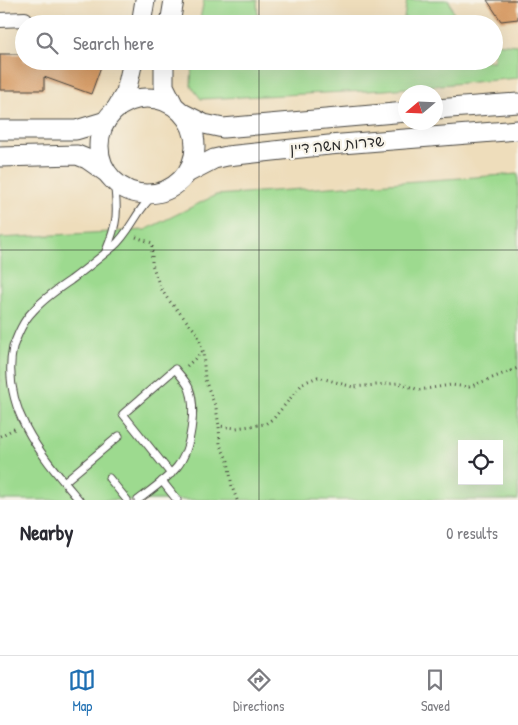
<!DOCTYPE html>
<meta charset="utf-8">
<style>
:root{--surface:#fff;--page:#f2f2f3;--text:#2b2b33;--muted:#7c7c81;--line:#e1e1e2;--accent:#1f6fb2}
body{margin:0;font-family:"Patrick Hand","Playpen Sans Hebrew",sans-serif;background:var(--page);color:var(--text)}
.controls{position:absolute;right:15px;bottom:15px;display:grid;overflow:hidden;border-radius:0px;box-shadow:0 5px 20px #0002}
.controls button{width:45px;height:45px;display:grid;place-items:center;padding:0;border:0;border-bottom:1px solid var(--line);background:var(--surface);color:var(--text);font:25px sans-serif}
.compass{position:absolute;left:398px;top:85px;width:45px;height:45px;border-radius:50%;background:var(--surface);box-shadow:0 5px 20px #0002;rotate:251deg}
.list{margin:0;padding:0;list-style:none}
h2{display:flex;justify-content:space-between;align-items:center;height:65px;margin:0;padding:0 20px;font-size:21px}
h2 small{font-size:16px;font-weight:400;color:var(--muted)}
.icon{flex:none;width:28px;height:28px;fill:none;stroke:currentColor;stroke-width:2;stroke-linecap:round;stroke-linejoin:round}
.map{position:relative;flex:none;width:518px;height:500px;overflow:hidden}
.search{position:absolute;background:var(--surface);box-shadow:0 5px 20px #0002;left:15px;right:15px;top:15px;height:55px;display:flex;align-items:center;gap:12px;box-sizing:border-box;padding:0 18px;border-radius:28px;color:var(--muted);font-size:19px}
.sheet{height:155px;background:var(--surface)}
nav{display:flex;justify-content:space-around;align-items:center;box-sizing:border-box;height:70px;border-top:1px solid var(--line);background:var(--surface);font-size:14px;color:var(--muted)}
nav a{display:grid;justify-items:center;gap:2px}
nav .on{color:var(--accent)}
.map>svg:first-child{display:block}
.green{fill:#9dda8f;stroke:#64825d;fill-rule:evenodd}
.building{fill:#d5975e}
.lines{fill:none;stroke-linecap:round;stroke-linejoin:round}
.service-casing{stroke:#484641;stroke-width:9}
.minor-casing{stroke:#484641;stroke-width:16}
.secondary-casing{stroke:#484641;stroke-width:21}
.path{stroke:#484641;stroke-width:3;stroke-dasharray:1 4;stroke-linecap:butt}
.service{stroke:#fff;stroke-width:7}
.minor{stroke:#fff;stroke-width:14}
.secondary{stroke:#fff;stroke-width:19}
.grid{fill:none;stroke:#2b2b2b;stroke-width:1;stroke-opacity:0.55}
.labels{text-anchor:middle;stroke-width:4.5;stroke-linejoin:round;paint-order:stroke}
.street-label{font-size:15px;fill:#2b2b2b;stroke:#f7f3e8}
</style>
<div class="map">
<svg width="518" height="500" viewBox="0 0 518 500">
<rect width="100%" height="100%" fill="#f7f3e8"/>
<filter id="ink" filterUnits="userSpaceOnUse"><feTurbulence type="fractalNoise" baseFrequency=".02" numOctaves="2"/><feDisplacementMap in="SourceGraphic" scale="10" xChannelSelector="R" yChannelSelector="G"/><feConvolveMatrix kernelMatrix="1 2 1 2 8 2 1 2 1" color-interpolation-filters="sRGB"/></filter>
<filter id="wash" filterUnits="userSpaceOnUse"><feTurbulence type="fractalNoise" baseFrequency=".0096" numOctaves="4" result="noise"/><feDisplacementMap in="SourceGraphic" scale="20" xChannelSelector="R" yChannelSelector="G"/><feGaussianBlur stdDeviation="1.12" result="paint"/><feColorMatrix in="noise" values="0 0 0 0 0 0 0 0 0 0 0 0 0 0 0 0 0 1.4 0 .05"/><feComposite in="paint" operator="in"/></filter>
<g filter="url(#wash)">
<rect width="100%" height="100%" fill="#edb"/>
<!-- green -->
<g class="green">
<polygon points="204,0 257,0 258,24 199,24"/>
<polygon points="407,0 449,0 457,24 403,24"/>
<polygon points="494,43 518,45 518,78 385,90 201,99 191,86 192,61 494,61"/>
<path d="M518 174V500H0V238L145 230 216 195ZM462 444H499V481H462Z"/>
</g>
<g id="blocks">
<!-- building -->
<g class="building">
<polygon points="487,0 518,0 518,19 501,21"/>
<polygon points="0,54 24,54 24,61 103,61 91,94 44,77 44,90 0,90"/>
</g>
</g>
</g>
<g filter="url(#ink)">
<use href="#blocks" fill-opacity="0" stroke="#484641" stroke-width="1"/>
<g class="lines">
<defs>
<g id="service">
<path d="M106 251C118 222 118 212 114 181"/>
<polyline points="109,478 127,500"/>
<polyline points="162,481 177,500"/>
<polyline points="64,482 119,436"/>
<path d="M79 500C43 457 0 409 13 347 18 334 23 321 33 311 44 298 58 289 71 280 86 269 99 258 113 247 131 232 137 208 155 194"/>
<path d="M138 500C151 490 166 480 177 467 191 450 197 408 189 388 186 381 180 375 175 369L123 414 171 474"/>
</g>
<polyline id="minor" points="0,20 25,19"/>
<g id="secondary">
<polyline points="141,24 145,0"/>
<polyline points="170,24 174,0"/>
<polyline points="164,61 164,86 173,104"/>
<circle cx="147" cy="146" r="48"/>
<polyline points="116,109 126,92 133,61"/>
<polyline points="436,109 518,103"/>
<polyline points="184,114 204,124 223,128 406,112"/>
<polyline points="0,130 76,130 106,121"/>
<polyline points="0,157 77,155 87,159 107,173"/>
<polyline points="189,172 214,159 227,156 329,145 518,130"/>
</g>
</defs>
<!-- service casing -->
<use href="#service" class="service-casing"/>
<!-- minor casing -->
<use href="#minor" class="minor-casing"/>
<!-- secondary casing -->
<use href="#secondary" class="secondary-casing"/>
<!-- path -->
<g class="path">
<polyline points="38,19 62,17 92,24"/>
<polyline points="136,237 152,243 152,264 160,287 167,298 197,333 203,351 205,380 216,408 219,426"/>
<polyline points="187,366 203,351"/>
<polyline points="0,436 16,428"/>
<polyline points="237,500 232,487 228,461 220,445 219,426 236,428 265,424 274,418 303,383 318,377 353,387 399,383 419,390 451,385 469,387 518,368"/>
</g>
<!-- service -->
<use href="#service" class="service"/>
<!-- minor -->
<use href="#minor" class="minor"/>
<!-- secondary -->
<use href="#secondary" class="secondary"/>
</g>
</g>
<!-- grid -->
<path class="grid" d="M259 0V24M259 61V500M0 250H518"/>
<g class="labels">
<!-- street labels -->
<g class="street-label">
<text transform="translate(337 145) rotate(-5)" y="5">שדרות משה דיין</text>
</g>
</g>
</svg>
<div class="controls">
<button><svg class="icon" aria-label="locate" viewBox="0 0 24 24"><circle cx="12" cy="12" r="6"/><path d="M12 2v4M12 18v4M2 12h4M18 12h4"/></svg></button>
</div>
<svg class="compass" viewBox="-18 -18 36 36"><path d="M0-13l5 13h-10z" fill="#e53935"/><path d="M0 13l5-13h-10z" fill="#7c7c81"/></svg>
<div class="search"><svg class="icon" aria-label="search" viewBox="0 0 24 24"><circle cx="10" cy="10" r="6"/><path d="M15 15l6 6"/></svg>Search here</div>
</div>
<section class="sheet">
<h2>Nearby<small>0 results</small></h2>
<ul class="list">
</ul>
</section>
<nav>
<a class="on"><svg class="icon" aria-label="map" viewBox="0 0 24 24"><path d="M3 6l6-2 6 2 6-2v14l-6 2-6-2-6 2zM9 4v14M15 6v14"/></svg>Map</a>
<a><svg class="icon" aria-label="directions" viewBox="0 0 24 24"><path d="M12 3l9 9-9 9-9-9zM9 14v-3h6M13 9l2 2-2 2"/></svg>Directions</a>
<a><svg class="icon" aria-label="saved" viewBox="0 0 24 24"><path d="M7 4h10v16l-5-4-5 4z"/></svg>Saved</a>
</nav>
